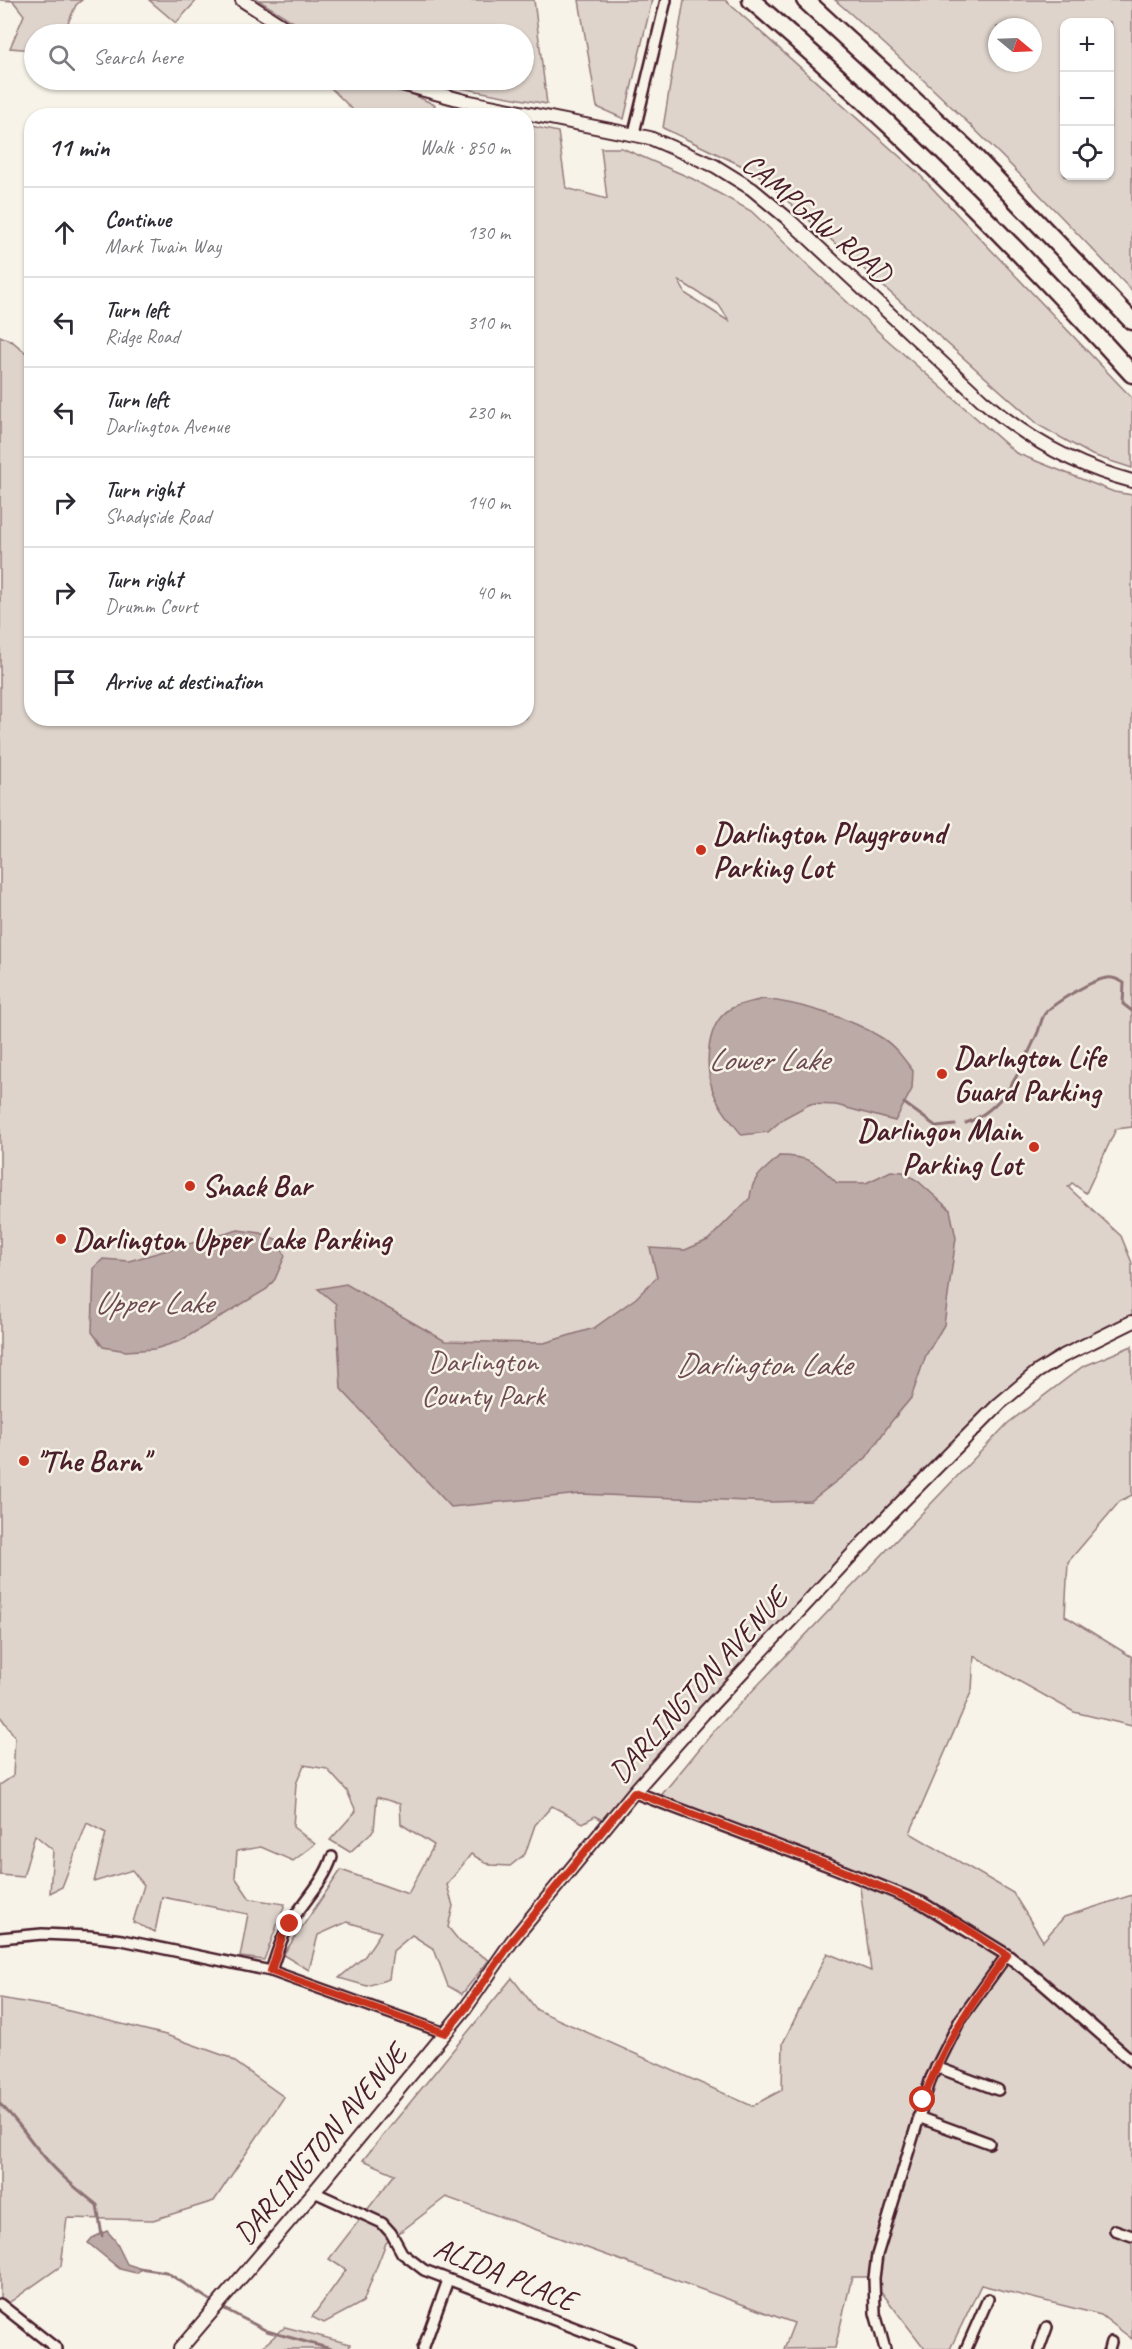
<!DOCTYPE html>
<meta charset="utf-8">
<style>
:root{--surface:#fff;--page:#f7f7f7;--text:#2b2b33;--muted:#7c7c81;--line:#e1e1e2}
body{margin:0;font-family:Caveat,sans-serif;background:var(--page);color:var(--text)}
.controls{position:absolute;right:18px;top:18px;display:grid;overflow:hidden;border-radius:12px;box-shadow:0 2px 4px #0004}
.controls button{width:54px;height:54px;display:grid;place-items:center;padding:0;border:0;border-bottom:2px solid var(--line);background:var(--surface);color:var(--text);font:30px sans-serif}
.compass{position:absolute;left:988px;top:18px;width:54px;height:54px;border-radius:50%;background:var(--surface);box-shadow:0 2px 4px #0004;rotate:109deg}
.stop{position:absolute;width:18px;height:18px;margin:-14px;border:4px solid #c8321e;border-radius:50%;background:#fff}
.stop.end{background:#c8321e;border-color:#fff;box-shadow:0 2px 6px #0008}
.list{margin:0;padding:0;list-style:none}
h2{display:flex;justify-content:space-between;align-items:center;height:78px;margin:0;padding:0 24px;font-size:26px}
h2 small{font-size:20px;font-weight:400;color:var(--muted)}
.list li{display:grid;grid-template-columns:39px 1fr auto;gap:18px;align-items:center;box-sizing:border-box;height:90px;padding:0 24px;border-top:2px solid var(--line)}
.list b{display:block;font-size:22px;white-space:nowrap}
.list p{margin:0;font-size:20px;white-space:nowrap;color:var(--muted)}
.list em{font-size:20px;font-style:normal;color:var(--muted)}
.icon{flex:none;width:33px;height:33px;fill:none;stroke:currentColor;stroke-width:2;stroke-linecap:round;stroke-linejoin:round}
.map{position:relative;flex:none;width:1132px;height:2349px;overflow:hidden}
.search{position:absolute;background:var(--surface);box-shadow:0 2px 4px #0004;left:24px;top:24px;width:510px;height:66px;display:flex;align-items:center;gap:15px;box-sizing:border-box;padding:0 21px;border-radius:33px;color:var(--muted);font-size:22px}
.panel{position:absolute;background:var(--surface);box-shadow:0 2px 4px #0004;left:24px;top:108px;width:510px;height:618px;border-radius:24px}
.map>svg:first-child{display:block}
.green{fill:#ded4cc;stroke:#947a7c;stroke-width:1.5;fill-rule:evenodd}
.water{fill:#bcaaa7;stroke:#8e7275;stroke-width:1.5}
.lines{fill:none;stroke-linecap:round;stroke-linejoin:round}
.stream{stroke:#8e7275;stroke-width:3}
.minor-casing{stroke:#4a1f2b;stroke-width:14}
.tertiary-casing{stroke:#4a1f2b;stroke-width:15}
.secondary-casing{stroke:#4a1f2b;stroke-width:16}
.motorway-casing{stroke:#4a1f2b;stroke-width:21}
.minor{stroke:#f7f3e8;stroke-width:9}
.tertiary{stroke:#f7f3e8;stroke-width:10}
.secondary{stroke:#f7f3e8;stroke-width:12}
.motorway{stroke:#f7f3e8;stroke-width:16}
.route{stroke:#c8321e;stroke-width:8}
.poi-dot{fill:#c8321e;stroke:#f7f3e8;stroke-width:2}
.labels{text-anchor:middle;stroke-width:5;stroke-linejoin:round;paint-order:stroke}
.street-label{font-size:30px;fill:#4a1f2b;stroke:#f7f3e8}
.poi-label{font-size:30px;font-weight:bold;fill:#4a1f2b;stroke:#f7f3e8;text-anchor:start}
.park-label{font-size:30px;fill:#6f4c53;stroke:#f7f3e8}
.water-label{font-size:32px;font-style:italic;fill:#6c4950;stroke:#f7f3e8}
</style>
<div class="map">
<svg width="1132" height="2349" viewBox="0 0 1132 2349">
<rect width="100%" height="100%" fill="#f7f3e8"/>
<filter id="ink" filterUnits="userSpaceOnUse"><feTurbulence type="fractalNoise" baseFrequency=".0167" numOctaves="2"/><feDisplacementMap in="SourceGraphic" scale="12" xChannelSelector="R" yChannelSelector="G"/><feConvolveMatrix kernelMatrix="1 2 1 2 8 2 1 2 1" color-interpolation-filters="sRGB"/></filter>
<g filter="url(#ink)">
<!-- green -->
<g class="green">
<polygon points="82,0 76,5 63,34 34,34 34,50 10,48 24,15 13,1 0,0"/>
<polygon points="149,0 197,0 176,23"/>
<polygon points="258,0 534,0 547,104 418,80 524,80 524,34 313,34"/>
<polygon points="579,0 652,0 624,119 597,107"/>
<polygon points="684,0 725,0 917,172 1132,398 1132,468 1092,455 1040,426 755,172 663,128"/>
<path d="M835 0H1132V291C1037 190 940 91 835 0ZM1064 22H1110V176H1064ZM997 27H1033V63H997Z"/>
<polygon points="323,80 360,80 414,95 435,105 432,115 372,115 354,111"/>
<path d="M527 125 558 132 566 188 607 199 601 148H622L693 179 751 211 883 336 1016 453 1114 492 1132 495V1127L1116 1129 1086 1193 1072 1183 1068 1187 1121 1236 1132 1263V1322L1092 1340 999 1404 608 1823 595 1816 583 1823 552 1806 535 1825 525 1854 510 1866 490 1865 471 1854 447 1885 453 1906 448 1927 460 1942 489 1960 462 1994 448 1986 434 1949 412 1935 393 1951 389 1979 367 1986 339 1978 365 1956 381 1932 347 1922 318 1935 309 1970 283 1955 341 1870 408 1894 434 1845 401 1824 400 1804 377 1797 374 1830 350 1852 330 1840 356 1811 347 1791 327 1769 304 1765 296 1784 293 1827 315 1844 293 1861 261 1847 237 1851 235 1877 250 1899 285 1904 264 1960 240 1957 248 1914 162 1897 155 1932 133 1922 144 1885 132 1870 94 1882 106 1833 87 1823 62 1887 50 1893 53 1850 35 1835 23 1877 0 1875V1785L13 1776 15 1737 0 1716V336L13 342 31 357 32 718H526ZM678 280 719 305 730 322 686 294Z"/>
<polygon points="1132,1346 1132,1495 1120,1501 1068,1562 1065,1616 1132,1657 1132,1726 1074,1712 974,1656 972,1690 910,1833 1013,1893 1043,1941 1064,1917 1132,1895 1132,2339 1101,2315 981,2285 950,2349 925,2349 870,2277 852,2277 835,2348 784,2349 794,2323 446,2197 386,2243 363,2302 324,2323 312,2317 346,2270 329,2259 395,2174 363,2160 512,1978 537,2010 752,2106 782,2090 783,2043 827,1953 871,1971 859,1880 659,1798 714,1731 1008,1423 1082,1367"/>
<polygon points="0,1998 53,2007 166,2035 228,2057 284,2097 214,2201 153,2220 67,2218 61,2266 0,2309"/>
<polygon points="285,2327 350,2344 349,2349 260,2349"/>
</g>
<!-- water -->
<g class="water">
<path d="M763 999C799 1003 851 1018 882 1038 895 1046 904 1059 913 1071L912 1089 895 1121 836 1105 810 1104 784 1118 768 1132 742 1135C731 1121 717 1105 712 1088 705 1063 706 1022 732 1008 741 1003 753 1002 763 999Z"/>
<path d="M779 1156C809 1156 816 1162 837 1183H866L891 1171 903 1172 918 1181 950 1210 956 1238 944 1325 926 1355 911 1398 891 1422 866 1458 811 1501 772 1502 580 1494 451 1507 341 1389 336 1304 318 1289 346 1284 445 1341 544 1343 594 1328 636 1298 657 1277 650 1248 685 1250 708 1240 750 1198C752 1175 764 1172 779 1156Z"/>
<polygon points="238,1230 261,1233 278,1240 285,1256 275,1279 267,1289 180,1341 155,1349 126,1351 103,1347 92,1332 94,1268 103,1259 129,1261"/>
<polygon points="107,2231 115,2240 127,2264 142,2269 136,2273 120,2269 88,2243 92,2238"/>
</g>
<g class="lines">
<!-- stream -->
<g class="stream">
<polyline points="904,1103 937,1127 955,1125"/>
<path d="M966 1123C1005 1109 1022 1068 1038 1032 1040 1027 1041 1020 1044 1015 1051 1004 1094 979 1107 978 1113 977 1119 980 1124 983L1123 1004 1132 1011"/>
<path d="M0 2104C17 2119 27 2137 42 2154 58 2174 77 2189 97 2205L102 2236"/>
<polyline points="139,2268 166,2272 216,2304"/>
<polyline points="221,2307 267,2331 331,2349"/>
</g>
<defs>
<g id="minor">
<polyline points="634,133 666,0"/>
<polyline points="0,1938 42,1934 89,1936 122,1940 271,1971 445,2033"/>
<path d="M271 1971C276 1955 281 1938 290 1923 304 1901 324 1882 332 1857"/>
<polyline points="936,2067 998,2090"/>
<polyline points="918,2117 989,2143"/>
<polyline points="314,2192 382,2223 391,2233 402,2253 424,2270 630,2349"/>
<polyline points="1115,2230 1132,2236"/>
<polyline points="0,2304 57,2349"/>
<polyline points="423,2349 448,2280"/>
<polyline points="885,2349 875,2313 874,2278 877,2255 931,2078 960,2020 1007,1955"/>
<polyline points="966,2349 988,2299"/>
<polyline points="1039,2349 1047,2327"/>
<polyline points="1109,2349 1111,2342"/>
</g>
<polyline id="tertiary" points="634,1792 838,1869 922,1903 1007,1955 1040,1981 1132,2061"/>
<g id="secondary">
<polyline points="242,0 295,34"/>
<path d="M387 80 465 101 650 138 715 166 752 189 787 218 982 400C1027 439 1075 466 1132 481"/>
<polyline points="180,2349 314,2192 465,2009 512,1941 634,1792 703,1714 889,1515 999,1404 1037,1372 1063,1356 1132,1322"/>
</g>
<g id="motorway">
<path d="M751 0C886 116 1013 242 1132 374"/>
<polyline points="805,0 967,149 1132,321"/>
</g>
</defs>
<!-- minor casing -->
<use href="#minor" class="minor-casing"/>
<!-- tertiary casing -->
<use href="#tertiary" class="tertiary-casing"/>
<!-- secondary casing -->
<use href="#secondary" class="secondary-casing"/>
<!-- motorway casing -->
<use href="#motorway" class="motorway-casing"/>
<!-- minor -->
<use href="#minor" class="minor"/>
<!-- tertiary -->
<use href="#tertiary" class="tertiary"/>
<!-- secondary -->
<use href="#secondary" class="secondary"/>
<!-- motorway -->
<use href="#motorway" class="motorway"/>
</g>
</g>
<g class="lines" filter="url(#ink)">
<!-- route -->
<path class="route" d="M290 1924 282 1937 271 1971 445 2033 465 2009 512 1941 634 1792 838 1869 922 1904 956 1922 1007 1955C971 2003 944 2044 923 2100"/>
</g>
<!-- markers -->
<g class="poi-dot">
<circle cx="701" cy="850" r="6"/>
<circle cx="942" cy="1074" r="6"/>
<circle cx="1034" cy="1147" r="6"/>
<circle cx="190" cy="1186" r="6"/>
<circle cx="61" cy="1239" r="6"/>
<circle cx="24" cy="1461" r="6"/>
</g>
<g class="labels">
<!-- street labels -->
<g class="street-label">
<text transform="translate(817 218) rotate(40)" y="10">CAMPGAW ROAD</text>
<text transform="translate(698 1685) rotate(-48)" y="10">DARLINGTON AVENUE</text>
<text transform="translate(320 2144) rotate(-50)" y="10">DARLINGTON AVENUE</text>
<text transform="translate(505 2274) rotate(22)" y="10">ALIDA PLACE</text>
</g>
<!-- poi labels -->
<g class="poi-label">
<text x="713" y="843">Darlington Playground<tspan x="713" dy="34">Parking Lot</tspan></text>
<text x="954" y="1067">Darlngton Life<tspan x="954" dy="34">Guard Parking</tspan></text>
<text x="1022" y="1140" text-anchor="end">Darlingon Main<tspan x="1022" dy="34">Parking Lot</tspan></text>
<text x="202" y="1196">Snack Bar</text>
<text x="73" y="1249">Darlington Upper Lake Parking</text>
<text x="36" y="1471">"The Barn"</text>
</g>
<!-- park labels -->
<g class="park-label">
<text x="483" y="1371">Darlington<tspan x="483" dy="34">County Park</tspan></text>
</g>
<!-- water labels -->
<g class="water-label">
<text x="768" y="1070">Lower Lake</text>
<text x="153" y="1313">Upper Lake</text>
<text x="763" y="1375">Darlington Lake</text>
</g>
</g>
</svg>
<div class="controls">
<button>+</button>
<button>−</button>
<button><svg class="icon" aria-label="locate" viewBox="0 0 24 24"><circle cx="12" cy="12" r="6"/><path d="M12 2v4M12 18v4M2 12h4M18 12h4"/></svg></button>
</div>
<svg class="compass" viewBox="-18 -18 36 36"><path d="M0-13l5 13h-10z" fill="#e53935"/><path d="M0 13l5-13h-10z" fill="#7c7c81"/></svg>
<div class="stop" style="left:923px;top:2100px"></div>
<div class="stop end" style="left:290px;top:1924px"></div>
<div class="search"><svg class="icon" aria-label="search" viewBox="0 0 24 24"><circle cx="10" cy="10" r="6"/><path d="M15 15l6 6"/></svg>Search here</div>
<section class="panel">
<h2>11 min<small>Walk · 850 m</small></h2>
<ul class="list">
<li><svg class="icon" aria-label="ahead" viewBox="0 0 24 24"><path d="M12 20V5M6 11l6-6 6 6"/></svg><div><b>Continue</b><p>Mark Twain Way</p></div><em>130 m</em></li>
<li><svg class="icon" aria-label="left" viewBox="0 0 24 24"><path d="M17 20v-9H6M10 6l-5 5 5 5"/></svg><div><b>Turn left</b><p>Ridge Road</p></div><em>310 m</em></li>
<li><svg class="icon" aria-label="left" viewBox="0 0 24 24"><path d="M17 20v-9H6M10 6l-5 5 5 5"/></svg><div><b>Turn left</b><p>Darlington Avenue</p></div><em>230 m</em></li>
<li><svg class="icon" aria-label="right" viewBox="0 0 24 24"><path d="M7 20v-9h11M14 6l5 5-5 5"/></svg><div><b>Turn right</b><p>Shadyside Road</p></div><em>140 m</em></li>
<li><svg class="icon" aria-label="right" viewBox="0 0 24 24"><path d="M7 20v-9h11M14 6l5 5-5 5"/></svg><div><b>Turn right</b><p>Drumm Court</p></div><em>40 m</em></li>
<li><svg class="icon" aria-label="arrive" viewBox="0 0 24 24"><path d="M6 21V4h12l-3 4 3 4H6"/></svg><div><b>Arrive at destination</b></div></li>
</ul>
</section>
</div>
